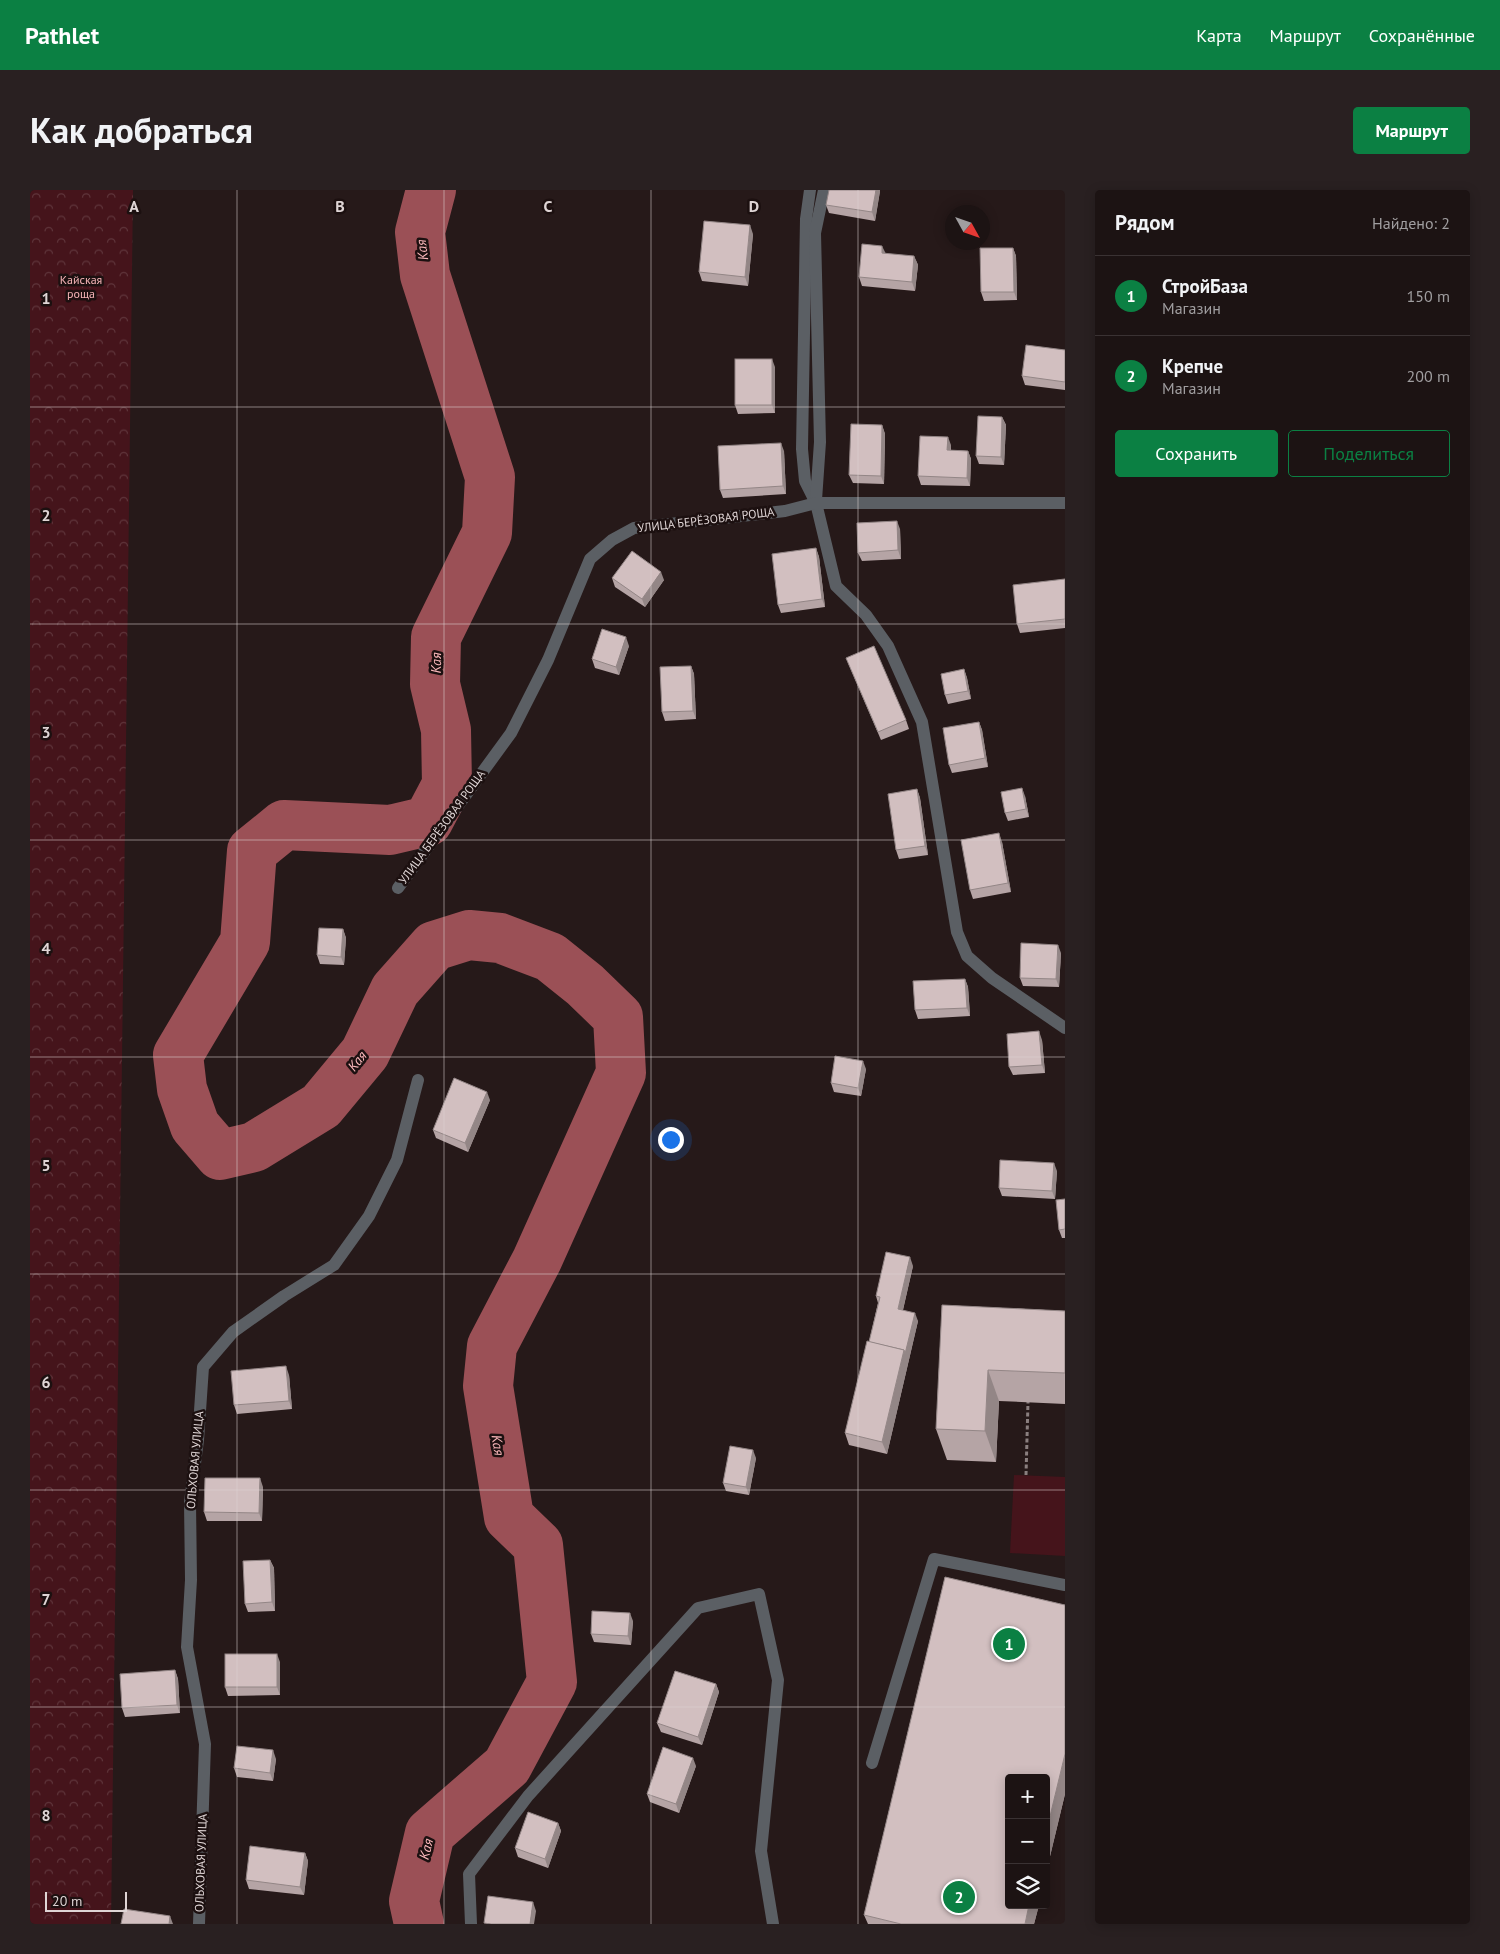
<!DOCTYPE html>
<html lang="ru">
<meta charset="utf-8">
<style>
:root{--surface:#1c1313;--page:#292021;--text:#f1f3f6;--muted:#a09ea0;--line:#3a3233;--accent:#0b8043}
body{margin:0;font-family:"PT Sans",sans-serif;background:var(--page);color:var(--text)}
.controls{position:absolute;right:15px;bottom:15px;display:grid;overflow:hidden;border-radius:5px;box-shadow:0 2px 12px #0003}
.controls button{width:45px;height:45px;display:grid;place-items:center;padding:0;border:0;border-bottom:1px solid var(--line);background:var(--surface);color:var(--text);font:25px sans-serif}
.compass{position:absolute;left:915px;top:15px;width:45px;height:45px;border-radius:50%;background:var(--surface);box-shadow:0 2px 12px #0003;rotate:130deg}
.scale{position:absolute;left:15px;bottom:12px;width:82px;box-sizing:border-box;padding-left:5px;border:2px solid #dfd5d5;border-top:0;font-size:14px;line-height:18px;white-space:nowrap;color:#dfd5d5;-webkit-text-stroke:4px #1c1010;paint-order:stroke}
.you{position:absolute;left:640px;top:949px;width:18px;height:18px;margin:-12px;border:4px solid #fff;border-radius:50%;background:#1a73e8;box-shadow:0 0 0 8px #1a73e833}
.badge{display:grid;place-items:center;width:32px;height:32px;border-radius:50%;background:var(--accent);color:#fff;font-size:16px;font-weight:700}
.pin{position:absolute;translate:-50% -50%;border:2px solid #fff;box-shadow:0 1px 5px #0006}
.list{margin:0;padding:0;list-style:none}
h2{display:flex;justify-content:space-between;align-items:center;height:65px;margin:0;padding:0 20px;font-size:21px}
h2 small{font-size:16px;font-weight:400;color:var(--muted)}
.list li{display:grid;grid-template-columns:32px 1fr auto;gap:15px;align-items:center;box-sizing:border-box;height:80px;padding:0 20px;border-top:1px solid var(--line)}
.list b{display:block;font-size:19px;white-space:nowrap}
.list p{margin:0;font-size:16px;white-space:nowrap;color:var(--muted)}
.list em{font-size:16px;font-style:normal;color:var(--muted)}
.actions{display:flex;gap:10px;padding:15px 20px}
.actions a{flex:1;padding:11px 0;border:1px solid var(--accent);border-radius:5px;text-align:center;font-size:18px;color:var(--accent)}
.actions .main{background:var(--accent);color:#fff}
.icon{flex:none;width:28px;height:28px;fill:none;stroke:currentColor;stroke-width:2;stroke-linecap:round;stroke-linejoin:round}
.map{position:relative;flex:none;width:1035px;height:1734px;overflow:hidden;border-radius:5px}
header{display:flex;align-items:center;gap:30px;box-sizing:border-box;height:70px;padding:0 25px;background:var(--accent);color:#fff}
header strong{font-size:24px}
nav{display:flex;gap:28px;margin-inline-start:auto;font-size:18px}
.intro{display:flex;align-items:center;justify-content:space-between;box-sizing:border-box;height:120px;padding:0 30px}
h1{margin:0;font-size:35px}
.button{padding:12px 22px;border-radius:5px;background:var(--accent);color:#fff;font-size:18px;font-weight:700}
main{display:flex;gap:30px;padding:0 30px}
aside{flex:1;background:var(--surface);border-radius:5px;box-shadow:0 2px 12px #0003}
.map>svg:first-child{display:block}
.forest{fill:url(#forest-crowns)}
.park{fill:#45141b}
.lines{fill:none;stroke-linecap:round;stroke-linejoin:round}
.river{stroke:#9b5056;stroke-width:50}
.path{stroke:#8a7f7f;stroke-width:3;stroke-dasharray:4 2.5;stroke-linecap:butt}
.service{stroke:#5b5f64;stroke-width:12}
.minor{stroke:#5b5f64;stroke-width:12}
.wall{fill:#b5a4a5}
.shaded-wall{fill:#938686}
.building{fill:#d2bfc0;stroke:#938686}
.grid{fill:none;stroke:#dfd5d5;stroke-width:1;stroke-opacity:0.55}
.labels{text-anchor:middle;stroke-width:5;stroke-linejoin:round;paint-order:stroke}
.park-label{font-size:12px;fill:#f5b3b6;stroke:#1c1010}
.street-label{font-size:12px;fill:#dfd5d5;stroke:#1c1010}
.water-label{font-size:14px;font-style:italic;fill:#fbb8bb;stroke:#1c1010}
.grid-label{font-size:16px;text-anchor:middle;font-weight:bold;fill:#dfd5d5;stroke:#1c1010;stroke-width:5;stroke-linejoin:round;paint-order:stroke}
</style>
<header>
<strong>Pathlet</strong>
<nav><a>Карта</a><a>Маршрут</a><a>Сохранённые</a></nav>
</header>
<div class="intro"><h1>Как добраться</h1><a class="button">Маршрут</a></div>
<main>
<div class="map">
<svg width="1035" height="1734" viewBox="0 0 1035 1734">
<defs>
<pattern id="forest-crowns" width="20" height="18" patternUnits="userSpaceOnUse" patternTransform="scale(1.25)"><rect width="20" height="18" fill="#45141b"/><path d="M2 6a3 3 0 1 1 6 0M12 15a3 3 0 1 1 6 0" fill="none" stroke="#5f353b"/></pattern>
</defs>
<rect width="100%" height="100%" fill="#261919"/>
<!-- forest -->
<polygon class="forest" points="0,0 103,0 81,1734 0,1734"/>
<!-- park -->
<polygon class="park" points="984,1285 1035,1287 1035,1366 980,1363"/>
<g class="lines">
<!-- river -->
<polyline class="river" points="389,1734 384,1711 400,1643 477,1576 522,1492 508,1355 479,1327 458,1196 462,1156 507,1070 591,883 588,827 555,795 520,767 470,748 439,745 404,756 365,800 335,863 291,916 224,957 190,965 165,936 152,899 148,865 215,752 222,661 254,635 360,640 398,631 417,595 416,540 405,494 406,447 457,343 460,287 395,85 390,42 401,0"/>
<!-- path -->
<polyline class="path" points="996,1285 998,1212"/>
<!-- service -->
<g class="service">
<polyline points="786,313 806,396 836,425 858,456 892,532 927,742 937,766 962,788 1035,838"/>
<polyline points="842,1573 904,1369 1035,1395"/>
<polyline points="441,1734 439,1684 498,1606 668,1418 729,1404 748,1490 731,1661 743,1734"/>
</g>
<!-- minor -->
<g class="minor">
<polyline points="780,0 776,29 772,259 775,291 786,313"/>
<polyline points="786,310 790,252 785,43 794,0"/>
<polyline points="368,698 481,543 518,470 560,369 582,350 604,338 755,321 786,313 1035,313"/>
<polyline points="169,1734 175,1554 157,1457 161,1390 160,1312 168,1250 173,1177 203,1142 254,1106 304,1075 339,1026 367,970 388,890"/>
</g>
</g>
<!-- wall -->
<g class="wall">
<polygon points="850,1 845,31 799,23 796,15"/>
<polygon points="723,44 718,96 672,91 669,82"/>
<polygon points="983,58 986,66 987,110 954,111 951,102"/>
<polygon points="884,66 888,75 885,101 832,96 829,87"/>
<polygon points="1035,160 1035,200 995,195 992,186"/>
<polygon points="745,177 745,223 708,224 705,215"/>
<polygon points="972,227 976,235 974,275 949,274 946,266"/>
<polygon points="852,235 855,244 854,294 823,293 819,285"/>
<polygon points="921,255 921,260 938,261 941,269 940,296 891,295 888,286"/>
<polygon points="754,261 756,304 693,308 690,300"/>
<polygon points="870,339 871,369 832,371 828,363"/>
<polygon points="786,358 789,367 795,417 751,423 748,415"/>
<polygon points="582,388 634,390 615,417 585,397"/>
<polygon points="1035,389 1035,438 990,443 987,434"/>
<polygon points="599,456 589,485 565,478 562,469"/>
<polygon points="816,468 876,530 879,539 851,550"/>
<polygon points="661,476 664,484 666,529 635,531 632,522"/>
<polygon points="934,479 937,488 941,509 918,514 915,505"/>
<polygon points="949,532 952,540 958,577 922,583 919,575"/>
<polygon points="887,599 890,608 898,665 869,669 866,660"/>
<polygon points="995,606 999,627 978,631 975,623"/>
<polygon points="972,652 981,702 943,709 940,700"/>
<polygon points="313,739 316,748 314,775 290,774 287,765"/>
<polygon points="1031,763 1029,797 993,796 990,788"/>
<polygon points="935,789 938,797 940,826 888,829 885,820"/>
<polygon points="1012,850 1015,883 983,885 979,877"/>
<polygon points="836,879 831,906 804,902 801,893"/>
<polygon points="460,910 438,962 406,948 403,940"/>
<polygon points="1027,981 1025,1009 972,1006 969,998"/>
<polygon points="1035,1009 1035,1048 1032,1048 1029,1040"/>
<polygon points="883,1076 873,1120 888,1131 857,1264 819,1255 815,1243 839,1152 848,1113 846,1106"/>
<polygon points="912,1115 1035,1121 1035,1214 969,1211 966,1272 917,1270 906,1239"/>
<polygon points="259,1185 262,1219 207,1224 204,1215"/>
<polygon points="726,1268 719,1305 696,1301 693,1293"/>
<polygon points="233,1297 232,1331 177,1331 174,1322"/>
<polygon points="240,1370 244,1378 245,1421 218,1422 215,1414"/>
<polygon points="915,1387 1035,1415 1035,1604 1016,1683 1016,1588 979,1588 979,1715 1009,1715 1004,1734 838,1734 834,1725"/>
<polygon points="603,1431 601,1455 564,1452 561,1444"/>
<polygon points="250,1472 250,1505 198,1506 195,1497"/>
<polygon points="145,1480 148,1489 150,1523 95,1527 92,1518"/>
<polygon points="686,1494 689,1502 672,1555 631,1542 627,1533"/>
<polygon points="246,1569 243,1591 207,1587 204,1578"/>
<polygon points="666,1576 649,1623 620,1612 617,1604"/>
<polygon points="528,1633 531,1641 518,1678 488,1667 485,1658"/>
<polygon points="275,1663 278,1671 274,1705 219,1699 216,1690"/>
</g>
<!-- shaded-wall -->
<g class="shaded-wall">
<polygon points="846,0 850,0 850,1 845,31 842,22"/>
<polygon points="720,35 723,44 718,96 715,87"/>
<polygon points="852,56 856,64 852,63"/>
<polygon points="983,58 986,66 987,110 984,102"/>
<polygon points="884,66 888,75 885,101 882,92"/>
<polygon points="742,169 745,177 745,223 742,215"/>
<polygon points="972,227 976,235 974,275 971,267"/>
<polygon points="852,235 855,244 854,294 851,286"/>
<polygon points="918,247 921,255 920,269 917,260"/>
<polygon points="751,253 754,261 756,304 753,296"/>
<polygon points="938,261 941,269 940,296 937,288"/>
<polygon points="867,331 870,339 871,369 868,360"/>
<polygon points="786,358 789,367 795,417 792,409"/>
<polygon points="631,382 634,390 615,417 612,409"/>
<polygon points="596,447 599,456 589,485 586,477"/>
<polygon points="661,476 664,484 666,529 663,521"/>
<polygon points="934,479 937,488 941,509 938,501"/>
<polygon points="949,532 952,540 958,577 955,568"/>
<polygon points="992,598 995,606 999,627 996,619"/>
<polygon points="887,599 890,608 898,665 895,656"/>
<polygon points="969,643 972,652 981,702 978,693"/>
<polygon points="313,739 316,748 314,775 311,767"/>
<polygon points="1028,755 1031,763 1029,797 1026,789"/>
<polygon points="935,789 938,797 940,826 937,818"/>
<polygon points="1009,841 1012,850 1015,883 1012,875"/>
<polygon points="833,871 836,879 831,906 828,898"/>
<polygon points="457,902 460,910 438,962 435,953"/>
<polygon points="1024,973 1027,981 1025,1009 1022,1001"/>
<polygon points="880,1067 883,1076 871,1128 868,1119"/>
<polygon points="885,1123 888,1131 857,1264 852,1252 874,1160"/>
<polygon points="256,1176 259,1185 262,1219 259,1211"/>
<polygon points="958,1180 969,1211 966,1272 955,1241"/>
<polygon points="723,1260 726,1268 719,1305 716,1297"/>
<polygon points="230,1288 233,1297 232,1331 229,1323"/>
<polygon points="240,1370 244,1378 245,1421 242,1412"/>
<polygon points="600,1423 603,1431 601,1455 598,1446"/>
<polygon points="247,1464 250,1472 250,1505 247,1497"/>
<polygon points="145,1480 148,1489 150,1523 147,1515"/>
<polygon points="686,1494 689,1502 672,1555 668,1547"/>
<polygon points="243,1560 246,1569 243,1591 240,1583"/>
<polygon points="1035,1564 1035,1604 1016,1683 1016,1643"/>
<polygon points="663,1568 666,1576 649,1623 646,1614"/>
<polygon points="528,1633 531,1641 518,1678 515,1669"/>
<polygon points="275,1663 278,1671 274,1705 270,1697"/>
<polygon points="503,1712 506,1721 504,1734 500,1734"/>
<polygon points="999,1715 1009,1715 1004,1734 995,1734"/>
<polygon points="140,1726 143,1734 139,1734"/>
</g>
<!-- building -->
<g class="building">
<polygon points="799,0 846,0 842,22 796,15"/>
<polygon points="674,31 720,35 715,87 669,82"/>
<polygon points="832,54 852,56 852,63 884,66 882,92 829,87"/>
<polygon points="950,58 983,58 984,102 951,102"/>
<polygon points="996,155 1035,160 1035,192 992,186"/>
<rect x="705" y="169" width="37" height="46"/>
<polygon points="948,226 972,227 971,267 946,266"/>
<polygon points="821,234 852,235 851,286 819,285"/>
<polygon points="890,246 918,247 917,260 938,261 937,288 888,286"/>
<polygon points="751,253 753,296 690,300 688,256"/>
<polygon points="867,331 868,360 828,363 827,333"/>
<polygon points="786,358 792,409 748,415 742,364"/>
<polygon points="602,361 631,382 612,409 582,388"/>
<polygon points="1035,389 1035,429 987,434 983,395"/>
<polygon points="572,439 596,447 586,477 562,469"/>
<polygon points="844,456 876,530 848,542 816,468"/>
<polygon points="661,476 663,521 632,522 630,477"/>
<polygon points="934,479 938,501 915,505 911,484"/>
<polygon points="949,532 955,568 919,575 913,538"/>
<polygon points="992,598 996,619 975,623 971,602"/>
<polygon points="887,599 895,656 866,660 858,604"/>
<polygon points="969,643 978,693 940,700 931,650"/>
<polygon points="289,738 313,739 311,767 287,765"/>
<polygon points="991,753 1028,755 1026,789 990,788"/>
<polygon points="935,789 937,818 885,820 883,791"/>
<polygon points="1009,841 1012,875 979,877 977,844"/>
<polygon points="805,866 833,871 828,898 801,893"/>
<polygon points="424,888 457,902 435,953 403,940"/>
<polygon points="970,970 1024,973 1022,1001 969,998"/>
<polygon points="1035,1009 1035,1039 1029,1040 1026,1010"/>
<polygon points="856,1062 880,1067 868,1119 885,1123 875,1164 874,1160 839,1152 850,1107 846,1106"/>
<polygon points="912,1115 1035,1121 1035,1183 958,1180 955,1241 906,1239"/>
<polygon points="837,1151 874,1160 852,1252 815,1243"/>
<polygon points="256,1176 259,1211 204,1215 201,1181"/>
<polygon points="700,1256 723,1260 716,1297 693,1293"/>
<polygon points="175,1288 230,1288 229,1323 174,1322"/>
<polygon points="240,1370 242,1412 215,1414 213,1371"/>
<polygon points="915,1387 1035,1415 1035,1564 1016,1643 1016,1588 979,1588 979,1715 999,1715 995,1734 871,1734 834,1725"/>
<polygon points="562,1421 600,1423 598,1446 561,1444"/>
<rect x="195" y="1464" width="52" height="33"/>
<polygon points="145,1480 147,1515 92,1518 90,1484"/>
<polygon points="645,1481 686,1494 668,1547 627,1533"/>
<polygon points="207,1556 243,1560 240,1583 204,1578"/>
<polygon points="633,1557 663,1568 646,1614 617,1604"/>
<polygon points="498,1622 528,1633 515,1669 485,1658"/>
<polygon points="220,1656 275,1663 270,1697 216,1690"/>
<polygon points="458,1706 503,1712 500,1734 461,1734 454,1733"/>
<polygon points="94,1719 140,1726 139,1734 91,1734"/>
</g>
<!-- grid -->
<path class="grid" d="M207 0V1734M414 0V1734M621 0V1734M828 0V1734M0 217H1035M0 434H1035M0 650H1035M0 867H1035M0 1084H1035M0 1300H1035M0 1517H1035"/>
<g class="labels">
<!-- park labels -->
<g class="park-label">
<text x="51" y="94">Кайская<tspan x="51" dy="14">роща</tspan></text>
</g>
<!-- street labels -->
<g class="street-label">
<text transform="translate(676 330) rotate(-7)" y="4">УЛИЦА БЕРЁЗОВАЯ РОЩА</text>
<text transform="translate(412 637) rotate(-54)" y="4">УЛИЦА БЕРЁЗОВАЯ РОЩА</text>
<text transform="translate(165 1270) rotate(-85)" y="4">ОЛЬХОВАЯ УЛИЦА</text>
<text transform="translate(171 1673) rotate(-88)" y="4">ОЛЬХОВАЯ УЛИЦА</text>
</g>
<!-- water labels -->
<g class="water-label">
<text transform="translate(392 60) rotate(-97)" y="5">Кая</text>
<text transform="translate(406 473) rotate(-89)" y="5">Кая</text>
<text transform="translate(327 871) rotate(-52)" y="5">Кая</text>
<text transform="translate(468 1255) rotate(81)" y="5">Кая</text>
<text transform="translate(396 1659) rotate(-76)" y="5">Кая</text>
</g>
</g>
<g class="grid-label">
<text x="104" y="22">A</text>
<text x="310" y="22">B</text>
<text x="518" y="22">C</text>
<text x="724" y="22">D</text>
<text x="16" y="114">1</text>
<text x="16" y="331">2</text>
<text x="16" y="548">3</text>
<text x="16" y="764">4</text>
<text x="16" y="981">5</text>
<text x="16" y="1198">6</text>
<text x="16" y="1415">7</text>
<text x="16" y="1631">8</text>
</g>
</svg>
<div class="controls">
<button>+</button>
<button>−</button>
<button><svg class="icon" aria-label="layers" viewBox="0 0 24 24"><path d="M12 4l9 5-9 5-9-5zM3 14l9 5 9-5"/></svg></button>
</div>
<svg class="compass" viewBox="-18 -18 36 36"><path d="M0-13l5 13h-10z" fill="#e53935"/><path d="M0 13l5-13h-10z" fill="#a09ea0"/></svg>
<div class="scale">20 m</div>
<div class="you"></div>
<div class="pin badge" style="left:979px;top:1454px">1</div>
<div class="pin badge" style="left:929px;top:1707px">2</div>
</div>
<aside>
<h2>Рядом<small>Найдено: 2</small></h2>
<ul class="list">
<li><span class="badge">1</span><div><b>СтройБаза</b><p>Магазин</p></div><em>150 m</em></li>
<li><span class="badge">2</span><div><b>Крепче</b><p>Магазин</p></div><em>200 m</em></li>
</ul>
<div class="actions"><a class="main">Сохранить</a><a>Поделиться</a></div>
</aside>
</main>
